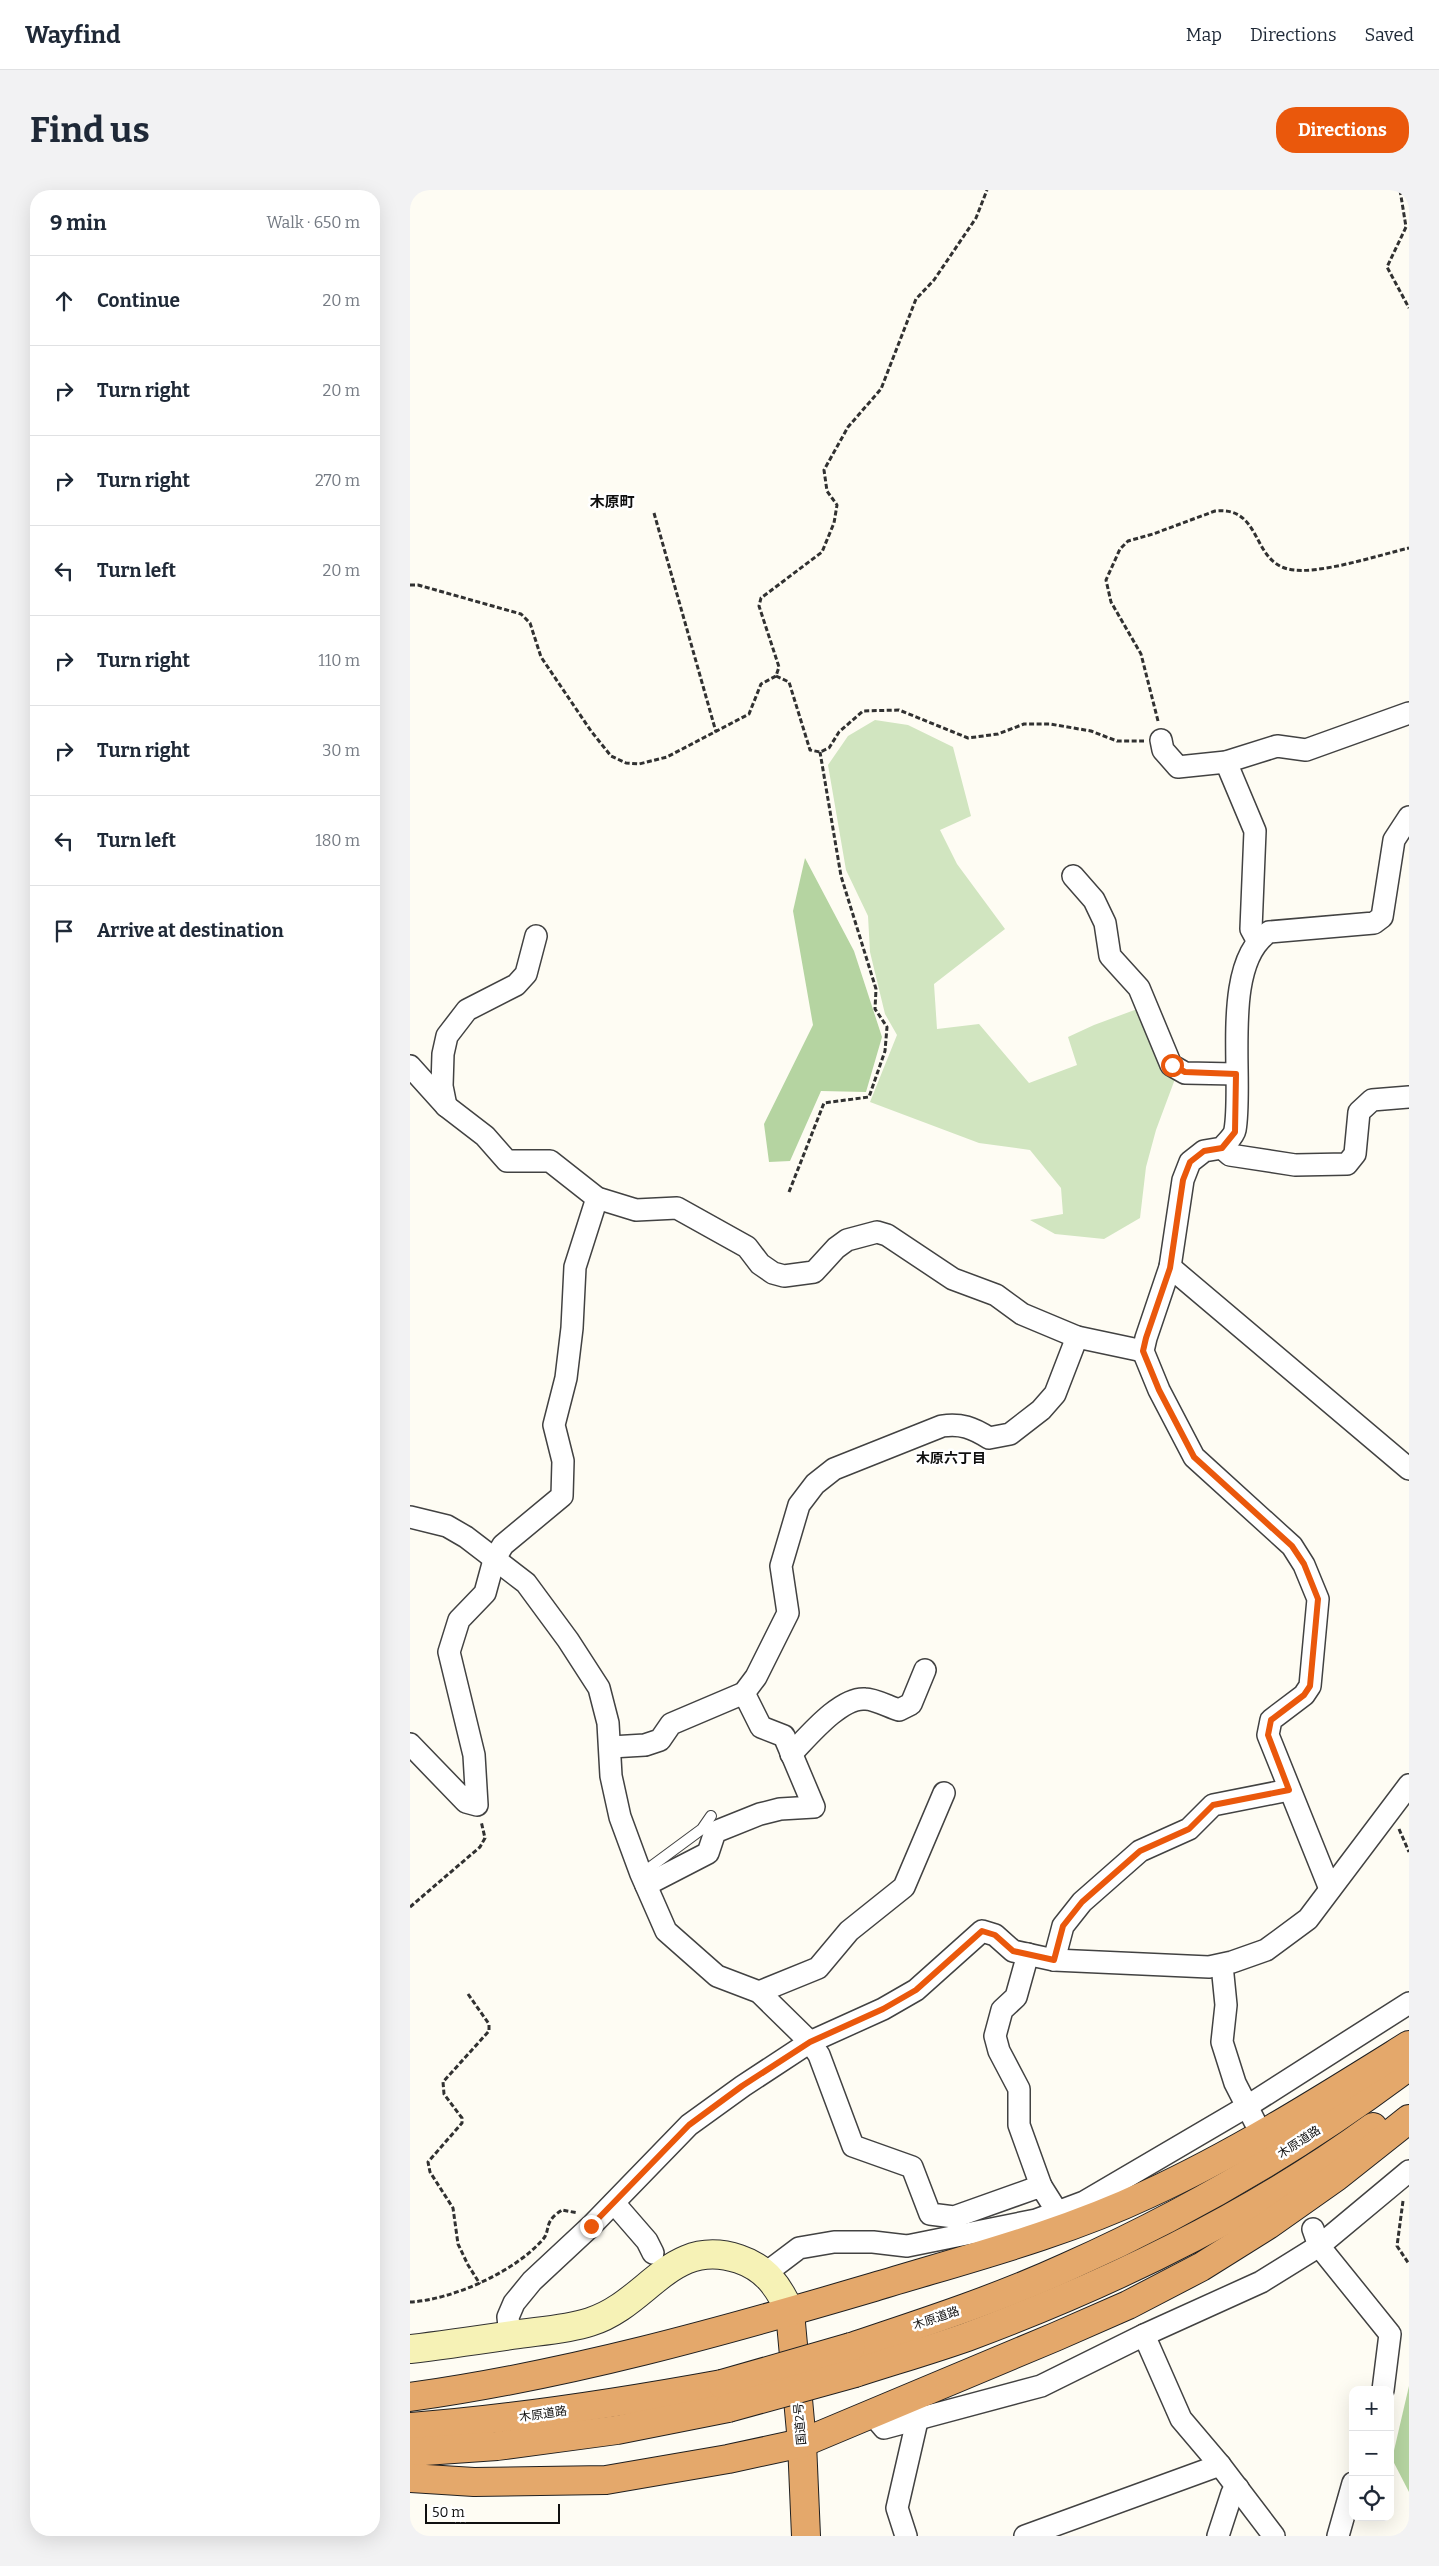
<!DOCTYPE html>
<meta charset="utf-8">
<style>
:root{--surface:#fff;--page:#f2f2f3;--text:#1f2937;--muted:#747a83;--line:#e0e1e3;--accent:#ea580c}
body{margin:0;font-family:Bitter,"Noto Sans JP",serif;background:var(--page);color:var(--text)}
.controls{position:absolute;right:15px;bottom:15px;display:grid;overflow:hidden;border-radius:10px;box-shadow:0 5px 20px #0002}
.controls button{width:45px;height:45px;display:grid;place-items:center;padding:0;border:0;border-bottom:1px solid var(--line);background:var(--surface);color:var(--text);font:25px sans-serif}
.scale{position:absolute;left:15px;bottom:12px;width:135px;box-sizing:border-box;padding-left:5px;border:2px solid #0f0f0f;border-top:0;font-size:14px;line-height:18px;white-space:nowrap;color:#0f0f0f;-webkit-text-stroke:4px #fff;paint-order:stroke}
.stop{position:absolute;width:15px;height:15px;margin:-11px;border:4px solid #ea580c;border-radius:50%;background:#fff}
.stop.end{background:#ea580c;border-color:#fff;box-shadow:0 1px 5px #0008}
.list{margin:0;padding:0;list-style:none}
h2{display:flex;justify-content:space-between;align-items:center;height:65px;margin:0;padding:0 20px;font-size:21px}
h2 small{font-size:16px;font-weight:400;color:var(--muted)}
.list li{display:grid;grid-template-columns:32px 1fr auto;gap:15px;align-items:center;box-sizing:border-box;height:90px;padding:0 20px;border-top:1px solid var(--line)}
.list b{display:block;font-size:19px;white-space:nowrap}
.list em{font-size:16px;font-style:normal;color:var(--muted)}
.icon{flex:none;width:28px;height:28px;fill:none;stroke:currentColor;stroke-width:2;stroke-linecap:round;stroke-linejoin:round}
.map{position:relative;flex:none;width:999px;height:2346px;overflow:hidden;border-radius:20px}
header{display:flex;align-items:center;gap:30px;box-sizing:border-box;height:70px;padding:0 25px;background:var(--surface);border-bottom:1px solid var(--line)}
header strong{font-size:24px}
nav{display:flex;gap:28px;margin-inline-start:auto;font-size:18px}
.intro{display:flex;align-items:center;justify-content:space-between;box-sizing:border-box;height:120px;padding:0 30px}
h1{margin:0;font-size:35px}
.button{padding:12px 22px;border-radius:20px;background:var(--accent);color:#fff;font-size:18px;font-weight:700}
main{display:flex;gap:30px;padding:0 30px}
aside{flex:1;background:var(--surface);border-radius:20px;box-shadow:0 5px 20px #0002}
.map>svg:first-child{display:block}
.green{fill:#d1e5c0}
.forest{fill:#b5d4a1}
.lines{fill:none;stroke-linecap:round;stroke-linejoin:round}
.lane-casing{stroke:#424242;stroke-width:12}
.street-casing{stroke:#424242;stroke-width:24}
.secondary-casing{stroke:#313131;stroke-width:30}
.highway-casing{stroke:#202020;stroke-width:30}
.path{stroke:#313131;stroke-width:3;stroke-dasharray:5 2.5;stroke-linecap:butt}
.lane{stroke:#fff;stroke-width:10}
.street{stroke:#fff;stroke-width:21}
.secondary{stroke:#f6f2b6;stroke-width:28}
.highway{stroke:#e4a86b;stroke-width:28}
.highway-bridge-casing{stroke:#202020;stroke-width:30;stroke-linecap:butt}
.highway-bridge{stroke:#e4a86b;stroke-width:28}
.route{stroke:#ea580c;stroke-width:6}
.labels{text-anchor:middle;stroke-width:5;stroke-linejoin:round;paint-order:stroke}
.street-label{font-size:12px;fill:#0f0f0f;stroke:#fff}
.neighbourhood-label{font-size:14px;font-weight:bold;fill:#0f0f0f;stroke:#fff}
.quarter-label{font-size:15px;font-weight:bold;fill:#0f0f0f;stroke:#fff}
</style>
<header>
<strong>Wayfind</strong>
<nav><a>Map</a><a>Directions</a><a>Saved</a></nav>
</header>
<div class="intro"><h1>Find us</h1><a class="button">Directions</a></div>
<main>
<aside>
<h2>9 min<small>Walk · 650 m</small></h2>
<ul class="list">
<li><svg class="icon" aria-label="ahead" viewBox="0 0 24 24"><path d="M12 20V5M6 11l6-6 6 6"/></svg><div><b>Continue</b></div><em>20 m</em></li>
<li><svg class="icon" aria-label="right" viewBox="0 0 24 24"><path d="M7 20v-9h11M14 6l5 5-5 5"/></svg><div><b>Turn right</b></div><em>20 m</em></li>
<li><svg class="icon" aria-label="right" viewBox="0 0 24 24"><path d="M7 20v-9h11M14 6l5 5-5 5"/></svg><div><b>Turn right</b></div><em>270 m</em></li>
<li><svg class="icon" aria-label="left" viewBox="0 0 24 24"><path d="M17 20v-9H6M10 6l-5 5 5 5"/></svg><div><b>Turn left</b></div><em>20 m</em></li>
<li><svg class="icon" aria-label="right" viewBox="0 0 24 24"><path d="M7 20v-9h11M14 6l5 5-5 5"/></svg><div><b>Turn right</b></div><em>110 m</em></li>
<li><svg class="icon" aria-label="right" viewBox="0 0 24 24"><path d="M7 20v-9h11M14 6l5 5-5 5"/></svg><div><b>Turn right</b></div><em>30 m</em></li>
<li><svg class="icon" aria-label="left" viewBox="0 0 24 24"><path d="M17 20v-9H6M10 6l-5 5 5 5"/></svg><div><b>Turn left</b></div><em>180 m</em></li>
<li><svg class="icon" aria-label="arrive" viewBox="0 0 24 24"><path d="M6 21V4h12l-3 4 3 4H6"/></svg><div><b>Arrive at destination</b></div></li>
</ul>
</aside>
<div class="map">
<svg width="999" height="2346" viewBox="0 0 999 2346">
<rect width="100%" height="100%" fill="#fefcf3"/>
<!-- green -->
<polygon class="green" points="465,530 498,535 543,557 561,626 530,640 547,674 595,739 524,794 527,839 569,834 619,893 667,875 658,847 684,835 730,818 765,889 746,940 736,977 730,1028 694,1049 645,1044 620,1030 653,1024 651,998 620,960 569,953 460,912 487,845 475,824 460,762 458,726 436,680 418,575 438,546"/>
<!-- forest -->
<g class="forest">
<polygon points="395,668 444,761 472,847 456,902 411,901 380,971 359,972 354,934 403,835 383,721"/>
<polygon points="999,2196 999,2302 982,2269"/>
</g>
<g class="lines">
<defs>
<polyline id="lane" points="231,1684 292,1639 301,1626"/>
<g id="street">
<polyline points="751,550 753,560 768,577 816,572 867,556 896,560 999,523"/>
<polyline points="816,572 845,641 841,739 847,750"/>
<polyline points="663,686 684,710 695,733 700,766 729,798 761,875 775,883 826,884"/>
<polyline points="0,876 36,916 75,946 97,971 140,971 187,1008 226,1020 267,1018 337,1057 350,1074 363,1083 374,1086 404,1082 426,1058 437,1050 467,1042 477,1045 543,1089 586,1105 612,1124 667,1147 733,1161"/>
<polyline points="36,916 32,896 33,864 37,846 57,820 106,795 116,784 126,746"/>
<polyline points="812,958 820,965 885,975 937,974 945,964 949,922 962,910 999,907"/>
<polyline points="760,1077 999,1279"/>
<polyline points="0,1327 37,1336 56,1347 116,1393 158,1450 189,1498 198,1533 201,1586 210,1627 231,1684 256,1741 307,1786 349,1802 400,1852 409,1865 443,1956 502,1977 520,2024 544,2027 631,1996 648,2023"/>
<polyline points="0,1554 56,1612 67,1615 64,1565 39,1462 49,1430 75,1403 84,1370 93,1355 152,1306 153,1271 144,1235 156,1188 162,1138 165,1077 187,1008"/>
<path d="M201 1557 235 1555 250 1550 261 1534 334 1503 346 1487 378 1423 371 1376 389 1315 405 1294 424 1279 532 1236C551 1233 563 1238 579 1248L600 1244 631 1220 645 1204 667 1147"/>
<path d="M381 1564C397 1548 430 1507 455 1509 465 1509 479 1517 489 1520L501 1514 515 1480"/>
<polyline points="236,1695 298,1663 305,1642 350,1624 370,1619 404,1617 374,1546 351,1537 334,1503"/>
<path d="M920 1699 858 1545 861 1530 894 1505 900 1496 908 1409 894 1375 882 1356 784 1267 749 1200 733 1161 736 1148 760 1077 773 990 780 972 794 961 812 958C816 953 824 946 825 940 834 889 810 774 859 742L964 733 972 727 984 650 999 627"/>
<polyline points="618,1764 606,1807 592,1820 585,1846 589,1861 609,1899 609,1935 631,1996"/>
<polyline points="644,1770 653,1736 672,1712 730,1661 779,1639 803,1615 879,1600"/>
<polyline points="812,1775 816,1815 812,1852 825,1893 845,1932"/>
<polyline points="349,1802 408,1778 439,1741 494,1697 534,1603"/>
<polyline points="204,2013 237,2051 243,2063"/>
<polyline points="903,2039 909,2056 980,2144 973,2200"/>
<polyline points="356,2083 389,2058 424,2052 463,2052 497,2056 626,2030 674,2012 836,1917 999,1813"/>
<polyline points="100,2145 98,2127 104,2113 122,2091 181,2036 279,1935 333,1896 400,1852 473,1819 506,1800 572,1741 585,1745 603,1761 644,1770 799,1777 822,1772 856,1760 898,1729 999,1595"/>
<polyline points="734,2145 771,2229 810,2275 864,2346"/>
<polyline points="463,2225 474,2238 631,2196 734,2145 851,2092 909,2056 999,1981"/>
<polyline points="496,2346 487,2318 507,2231"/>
<polyline points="615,2346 810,2275"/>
<polyline points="808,2346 822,2303 828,2298"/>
<polyline points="928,2346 943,2293"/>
</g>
<path id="secondary" d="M0 2159C34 2155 68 2150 102 2145 128 2141 155 2140 180 2132 238 2114 261 2046 329 2069 356 2078 369 2097 380 2122"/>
<g id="highway">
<polyline points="380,2122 392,2253 396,2346"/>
<path d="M441 2157C513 2133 587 2109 657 2077 778 2023 893 1956 999 1876"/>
<path d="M445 2183C482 2171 520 2160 557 2147 697 2095 842 2025 963 1937"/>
<path d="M0 2207C158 2185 311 2142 464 2097 556 2069 651 2045 738 2004 829 1962 914 1908 999 1855"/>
<path d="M0 2237C105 2229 208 2213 312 2194"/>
<polyline points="0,2262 87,2256 207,2240 318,2218"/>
<polyline points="0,2288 64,2292 196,2290 318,2269 392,2253 645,2147 718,2115 791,2077 858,2035 926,1987 999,1929"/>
</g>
</defs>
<!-- lane casing -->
<use href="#lane" class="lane-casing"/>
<!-- street casing -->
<use href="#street" class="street-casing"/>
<!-- secondary casing -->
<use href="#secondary" class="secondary-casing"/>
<!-- highway casing -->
<use href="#highway" class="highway-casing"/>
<!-- path -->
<g class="path">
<polyline points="990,0 996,37 977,77 999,118"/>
<polyline points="244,323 306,542"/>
<polyline points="0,395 8,395 111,424 120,433 131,467 181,541 201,566 216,573 229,574 257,567 339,524 351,494 366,486 369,477 349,416 351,408 412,362 424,333 427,315 417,301 414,280 438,237 471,199 506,109 524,90 566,28 577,0"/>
<polyline points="366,486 379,492 400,560 410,562 419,558 429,542 453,521 489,520 558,548 588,544 614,534 640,534 681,541 707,551 734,551"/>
<path d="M748 531 731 464 701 412 696 390 710 359 718 351 743 344 805 321C852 316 841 370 878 379 906 386 969 365 999 358"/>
<polyline points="379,1002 414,913 459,907 475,861 477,837 465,819 466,799 431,686 410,562"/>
<polyline points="989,1639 999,1662"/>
<polyline points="0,1717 70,1657 75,1648 71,1631"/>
<polyline points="58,1804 79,1834 79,1841 33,1892 34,1904 52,1928 52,1933 18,1972 20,1982 43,2018 48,2054 58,2075 70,2094"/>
<polyline points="993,2011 987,2056 999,2074"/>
<path d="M0 2112C42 2110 107 2081 134 2048 138 2043 137 2035 141 2030 143 2026 149 2022 152 2020L168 2023"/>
</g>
<!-- lane -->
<use href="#lane" class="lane"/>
<!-- street -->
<use href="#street" class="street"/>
<!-- secondary -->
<use href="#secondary" class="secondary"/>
<!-- highway -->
<use href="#highway" class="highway"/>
<defs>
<g id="highway-bridge">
<polyline points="312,2194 441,2157"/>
<polyline points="318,2218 445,2183"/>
</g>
</defs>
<!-- highway-bridge casing -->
<use href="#highway-bridge" class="highway-bridge-casing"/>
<!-- highway-bridge -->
<use href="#highway-bridge" class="highway-bridge"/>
</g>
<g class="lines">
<!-- route -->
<polyline class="route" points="181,2036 279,1935 332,1896 400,1852 473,1819 506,1800 572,1741 585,1745 603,1761 644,1770 653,1736 672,1712 730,1661 779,1639 803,1615 879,1600 858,1545 861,1530 894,1505 900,1496 908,1409 894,1374 882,1356 784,1267 749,1200 733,1161 736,1148 760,1078 773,990 780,972 794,961 812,958 825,942 826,884 775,882 762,875"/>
</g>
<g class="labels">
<!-- street labels -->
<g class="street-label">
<text transform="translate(889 1952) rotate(-33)" y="4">木原道路</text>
<text transform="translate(526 2128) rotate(-19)" y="4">木原道路</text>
<text transform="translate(133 2224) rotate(-8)" y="4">木原道路</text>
<text transform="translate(390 2234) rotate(-95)" y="4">国道2号</text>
</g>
<!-- neighbourhood labels -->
<g class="neighbourhood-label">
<text x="541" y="1273">木原六丁目</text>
</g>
<!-- quarter labels -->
<g class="quarter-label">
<text x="202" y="317">木原町</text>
</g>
</g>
</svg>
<div class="controls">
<button>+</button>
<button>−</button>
<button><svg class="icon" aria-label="locate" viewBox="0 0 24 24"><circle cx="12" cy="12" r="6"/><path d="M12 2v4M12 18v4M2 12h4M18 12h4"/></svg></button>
</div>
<div class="scale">50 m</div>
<div class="stop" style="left:762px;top:875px"></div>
<div class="stop end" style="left:181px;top:2036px"></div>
</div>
</main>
